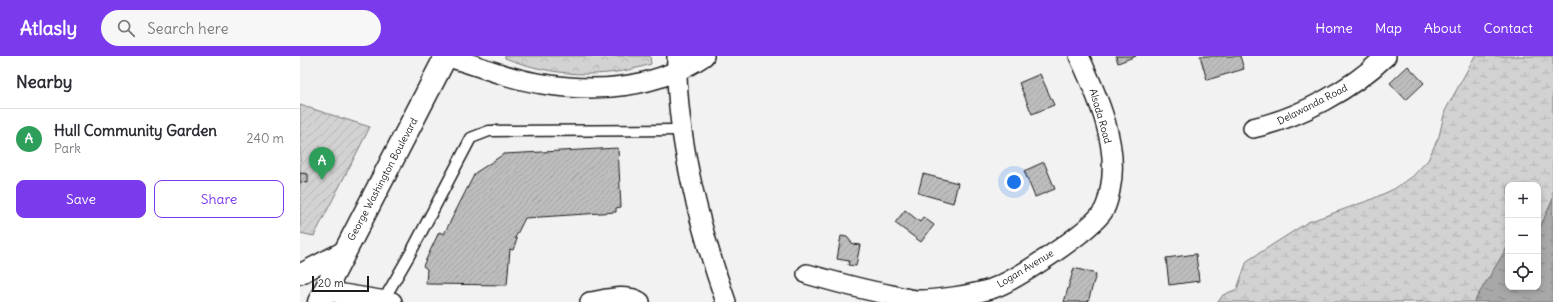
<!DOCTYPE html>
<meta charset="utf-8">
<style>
:root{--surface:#fff;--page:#f7f7f7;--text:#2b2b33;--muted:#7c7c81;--line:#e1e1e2;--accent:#7c3aed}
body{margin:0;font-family:Delius,sans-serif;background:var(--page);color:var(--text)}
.controls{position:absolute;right:12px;bottom:12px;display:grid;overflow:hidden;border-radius:8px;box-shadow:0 2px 6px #0003}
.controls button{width:36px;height:36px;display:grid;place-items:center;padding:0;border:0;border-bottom:1px solid var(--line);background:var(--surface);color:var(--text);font:20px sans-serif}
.scale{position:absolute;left:12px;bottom:10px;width:57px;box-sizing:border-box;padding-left:4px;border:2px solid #1c1c1c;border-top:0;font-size:11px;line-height:14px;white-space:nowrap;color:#1c1c1c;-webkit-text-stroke:3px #fff;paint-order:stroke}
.you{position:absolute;left:714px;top:126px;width:14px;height:14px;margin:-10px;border:3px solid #fff;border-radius:50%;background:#1a73e8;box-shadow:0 0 0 6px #1a73e833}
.badge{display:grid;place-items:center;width:26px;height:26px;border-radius:50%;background:var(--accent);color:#fff;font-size:13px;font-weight:700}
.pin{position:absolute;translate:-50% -33px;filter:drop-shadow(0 1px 2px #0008)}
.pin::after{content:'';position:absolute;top:21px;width:14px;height:12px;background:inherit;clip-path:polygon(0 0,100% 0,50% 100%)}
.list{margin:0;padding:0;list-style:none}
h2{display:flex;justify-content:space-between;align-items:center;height:52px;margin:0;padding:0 16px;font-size:17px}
h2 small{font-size:13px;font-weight:400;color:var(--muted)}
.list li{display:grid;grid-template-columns:26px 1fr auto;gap:12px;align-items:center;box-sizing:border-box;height:60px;padding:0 16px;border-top:1px solid var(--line)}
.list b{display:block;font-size:15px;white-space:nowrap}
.list p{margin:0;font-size:13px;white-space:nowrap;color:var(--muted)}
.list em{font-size:13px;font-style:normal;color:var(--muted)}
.actions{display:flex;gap:8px;padding:12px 16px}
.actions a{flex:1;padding:9px 0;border:1px solid var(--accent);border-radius:8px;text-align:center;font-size:14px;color:var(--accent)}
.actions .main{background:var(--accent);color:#fff}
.icon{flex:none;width:22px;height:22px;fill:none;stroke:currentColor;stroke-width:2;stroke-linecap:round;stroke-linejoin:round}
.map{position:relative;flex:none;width:1253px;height:246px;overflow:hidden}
header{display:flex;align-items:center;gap:24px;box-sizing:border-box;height:56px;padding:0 20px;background:var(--accent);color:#fff}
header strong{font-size:19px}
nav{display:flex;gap:22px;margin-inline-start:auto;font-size:14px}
.search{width:280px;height:36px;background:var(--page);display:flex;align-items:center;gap:10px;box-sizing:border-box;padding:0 14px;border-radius:22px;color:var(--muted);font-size:15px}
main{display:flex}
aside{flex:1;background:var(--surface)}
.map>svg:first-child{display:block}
.wetland{fill:url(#wetland-marsh);stroke:#777}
.park{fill:url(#park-crowns);stroke:#777}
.garden{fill:url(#garden-furrows);stroke:#777}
.water{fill:url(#water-ripples);stroke:#707070}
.building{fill:url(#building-hatch);stroke:#1c1c1c}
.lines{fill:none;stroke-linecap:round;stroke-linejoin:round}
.lane-casing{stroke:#1c1c1c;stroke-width:13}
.street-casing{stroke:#1c1c1c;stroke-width:22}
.primary-casing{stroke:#1c1c1c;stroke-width:25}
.lane{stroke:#fff;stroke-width:10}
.street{stroke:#fff;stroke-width:19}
.primary{stroke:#fff;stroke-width:22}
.labels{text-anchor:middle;stroke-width:4;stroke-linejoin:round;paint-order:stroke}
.street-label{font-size:10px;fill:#1c1c1c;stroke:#fff}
</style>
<header>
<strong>Atlasly</strong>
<div class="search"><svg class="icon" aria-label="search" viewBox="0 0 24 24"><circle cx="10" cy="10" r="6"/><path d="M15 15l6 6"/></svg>Search here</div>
<nav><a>Home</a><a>Map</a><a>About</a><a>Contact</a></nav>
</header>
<main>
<aside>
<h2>Nearby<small></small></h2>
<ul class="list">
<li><span class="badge" style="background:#2e9e5b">A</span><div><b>Hull Community Garden</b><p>Park</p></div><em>240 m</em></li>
</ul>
<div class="actions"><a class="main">Save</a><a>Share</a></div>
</aside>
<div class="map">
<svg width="1253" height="246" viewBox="0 0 1253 246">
<defs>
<pattern id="wetland-marsh" width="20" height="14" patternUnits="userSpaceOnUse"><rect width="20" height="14" fill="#d2d2d2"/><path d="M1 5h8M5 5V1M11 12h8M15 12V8" fill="none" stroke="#b4b4b4"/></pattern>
<pattern id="park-crowns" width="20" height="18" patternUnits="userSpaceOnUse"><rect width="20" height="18" fill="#d2d2d2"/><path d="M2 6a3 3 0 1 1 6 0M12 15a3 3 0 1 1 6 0" fill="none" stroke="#b4b4b4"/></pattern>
<pattern id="garden-furrows" width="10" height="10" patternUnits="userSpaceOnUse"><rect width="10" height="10" fill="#d2d2d2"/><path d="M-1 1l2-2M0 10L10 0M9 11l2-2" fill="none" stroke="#b4b4b4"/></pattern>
<pattern id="water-ripples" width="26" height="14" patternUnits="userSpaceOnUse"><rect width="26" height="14" fill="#a8a8a8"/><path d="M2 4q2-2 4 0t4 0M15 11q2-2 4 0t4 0" fill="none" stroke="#888"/></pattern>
<pattern id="building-hatch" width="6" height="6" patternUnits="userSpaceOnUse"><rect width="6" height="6" fill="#bdbdbd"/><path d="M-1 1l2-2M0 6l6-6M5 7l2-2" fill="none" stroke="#a2a2a2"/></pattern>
</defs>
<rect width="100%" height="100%" fill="#f2f2f2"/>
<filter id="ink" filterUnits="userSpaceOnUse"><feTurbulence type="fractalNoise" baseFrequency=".025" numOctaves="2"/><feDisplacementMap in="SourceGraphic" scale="8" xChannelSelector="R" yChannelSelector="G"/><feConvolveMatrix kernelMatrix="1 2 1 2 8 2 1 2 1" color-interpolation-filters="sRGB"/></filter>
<g filter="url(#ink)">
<!-- wetland -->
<polygon class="wetland" points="1175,0 1253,0 1253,143 1238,176 1238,129 1208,129 1208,190 1174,246 918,246 923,239 937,233 947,205 1008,166 1070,144 1094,133 1112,121 1128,104 1139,80 1145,55"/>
<!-- park -->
<path class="park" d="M205 0H350L351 8C302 24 252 20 205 2Z"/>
<!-- garden -->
<polygon class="garden" points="0,49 70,71 14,180 0,177"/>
<!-- water -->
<polygon class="water" points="1253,143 1253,246 1174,246 1208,190 1208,231 1238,231 1238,176"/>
<!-- building -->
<g class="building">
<polygon points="816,0 836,0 818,7"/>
<polygon points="900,0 940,0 944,13 907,24"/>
<polygon points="1108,10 1124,27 1106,44 1090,27"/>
<polygon points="740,18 754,49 732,58 719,27"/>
<polygon points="318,92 321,151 316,152 316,156 225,162 215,182 217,183 213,194 210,193 207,229 126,228 127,213 123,210 139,176 144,178 175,117 204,98"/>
<polygon points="744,106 755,133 735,141 724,115"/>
<polygon points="0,117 8,118 8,127 0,126"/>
<polygon points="623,118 658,127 653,147 618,137"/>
<polygon points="605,154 620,166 623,161 634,169 621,186 595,167"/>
<polygon points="541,180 547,181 553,188 560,189 556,210 548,209 549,205 537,203"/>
<polygon points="896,198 899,225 869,229 866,202"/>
<polygon points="774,212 796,218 788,246 764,246"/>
</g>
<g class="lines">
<defs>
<polyline id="lane" points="83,245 110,198 171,82 189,75 381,74"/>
<g id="street">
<path d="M146 0C178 10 210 23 243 28 298 37 356 32 404 0"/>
<path d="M377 0C375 78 400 173 426 246"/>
<path d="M953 72C999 62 1052 33 1086 0"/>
<polyline points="0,218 44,195"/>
<path d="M507 218C535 226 563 234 592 239 601 241 610 244 619 244 640 244 671 239 691 233 715 225 791 175 804 154 807 148 809 140 810 134 820 89 797 39 779 0"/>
<polyline points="24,235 92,246"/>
<path d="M290 246C304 244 327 237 340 246"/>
</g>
<polyline id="primary" points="19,246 146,0"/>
</defs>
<!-- lane casing -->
<use href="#lane" class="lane-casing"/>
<!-- street casing -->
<use href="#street" class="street-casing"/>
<!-- primary casing -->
<use href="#primary" class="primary-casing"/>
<!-- lane -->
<use href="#lane" class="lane"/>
<!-- street -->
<use href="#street" class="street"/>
<!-- primary -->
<use href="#primary" class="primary"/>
</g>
</g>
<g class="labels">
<!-- street labels -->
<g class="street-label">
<text transform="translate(1012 48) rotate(-27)" y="4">Delawanda Road</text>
<text transform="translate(801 60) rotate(74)" y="4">Alsada Road</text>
<text transform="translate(82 123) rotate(-62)" y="4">George Washington Boulevard</text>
<text transform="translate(725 212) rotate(-31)" y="4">Logan Avenue</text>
</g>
</g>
</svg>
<div class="controls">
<button>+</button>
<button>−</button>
<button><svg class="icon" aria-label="locate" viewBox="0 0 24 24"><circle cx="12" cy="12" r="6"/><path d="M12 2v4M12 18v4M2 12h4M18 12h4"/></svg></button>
</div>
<div class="scale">20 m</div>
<div class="you"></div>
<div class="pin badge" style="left:22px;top:124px;background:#2e9e5b">A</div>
</div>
</main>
